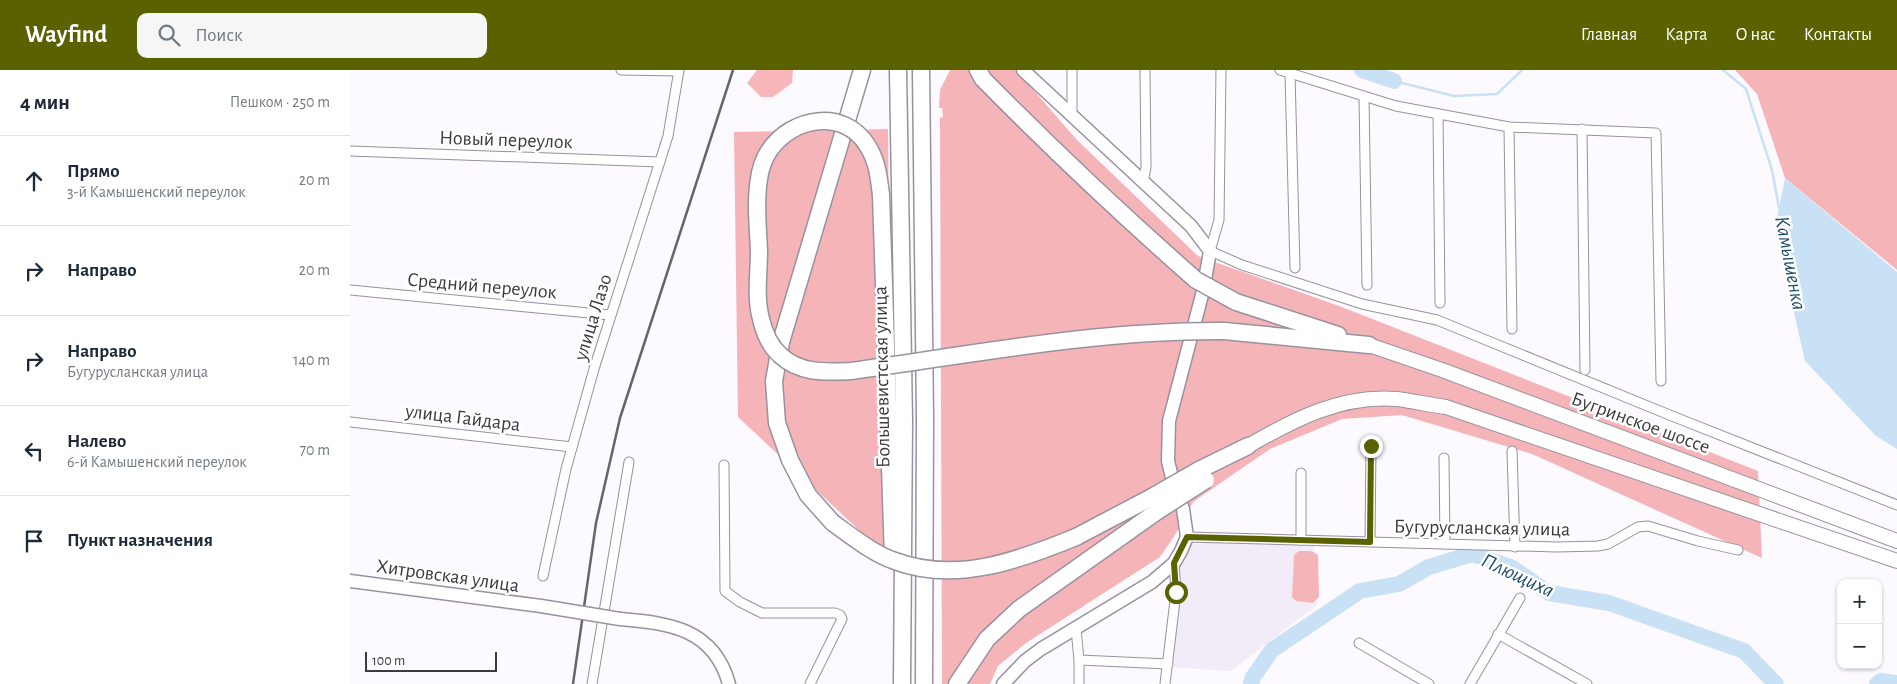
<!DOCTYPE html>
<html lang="ru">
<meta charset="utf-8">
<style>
:root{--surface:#fff;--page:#f6f6f7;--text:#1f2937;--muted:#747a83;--line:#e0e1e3;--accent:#5a6200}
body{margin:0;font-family:"Alegreya Sans",sans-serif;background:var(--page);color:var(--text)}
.controls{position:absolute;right:15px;bottom:15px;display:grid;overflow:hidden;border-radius:10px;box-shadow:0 1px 4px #0004}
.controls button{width:45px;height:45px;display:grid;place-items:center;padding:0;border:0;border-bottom:1px solid var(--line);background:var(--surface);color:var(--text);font:25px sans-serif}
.scale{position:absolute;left:15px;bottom:12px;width:132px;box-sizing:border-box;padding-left:5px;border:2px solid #3c393f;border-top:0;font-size:14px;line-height:18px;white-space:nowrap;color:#3c393f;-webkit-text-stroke:4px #fff;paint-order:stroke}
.stop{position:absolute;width:15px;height:15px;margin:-11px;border:4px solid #5a6200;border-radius:50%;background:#fff}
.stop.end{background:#5a6200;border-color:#fff;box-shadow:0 1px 5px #0008}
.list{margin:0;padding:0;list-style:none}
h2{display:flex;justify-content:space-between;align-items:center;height:65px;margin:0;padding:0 20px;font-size:21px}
h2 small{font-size:16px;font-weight:400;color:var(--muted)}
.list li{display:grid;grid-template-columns:32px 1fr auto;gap:15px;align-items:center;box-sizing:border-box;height:90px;padding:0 20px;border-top:1px solid var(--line)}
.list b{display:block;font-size:19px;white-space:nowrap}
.list p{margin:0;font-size:16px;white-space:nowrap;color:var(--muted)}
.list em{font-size:16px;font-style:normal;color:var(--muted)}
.icon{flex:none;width:28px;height:28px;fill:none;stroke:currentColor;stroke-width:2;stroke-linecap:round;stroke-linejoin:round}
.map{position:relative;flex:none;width:1547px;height:614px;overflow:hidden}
header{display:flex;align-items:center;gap:30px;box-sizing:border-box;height:70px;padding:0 25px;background:var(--accent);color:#fff}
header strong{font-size:24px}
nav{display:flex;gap:28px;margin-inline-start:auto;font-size:18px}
.search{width:350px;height:45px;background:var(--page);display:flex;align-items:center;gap:12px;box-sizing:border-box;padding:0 18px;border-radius:10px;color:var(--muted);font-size:19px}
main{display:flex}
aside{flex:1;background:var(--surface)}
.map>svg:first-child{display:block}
.built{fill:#f2ebf8}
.green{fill:#f5b5b8}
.forest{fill:#f7b6b9}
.water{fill:#c9e1f5}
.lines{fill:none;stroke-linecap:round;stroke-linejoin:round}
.stream{stroke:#c9e1f5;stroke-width:2.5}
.river{stroke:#c9e1f5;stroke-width:16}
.street-casing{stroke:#98919f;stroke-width:11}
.secondary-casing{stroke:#98919f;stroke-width:15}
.primary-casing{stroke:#98919f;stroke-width:16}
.highway-casing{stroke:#98919f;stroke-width:19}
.street{stroke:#fff;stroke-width:9}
.secondary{stroke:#fff;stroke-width:12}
.primary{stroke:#fff;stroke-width:14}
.highway{stroke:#fff;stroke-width:16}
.rail{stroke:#67646a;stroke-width:2.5}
.secondary-bridge-casing{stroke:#98919f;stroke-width:15;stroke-linecap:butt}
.highway-bridge-casing{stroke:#98919f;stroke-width:19;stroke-linecap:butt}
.secondary-bridge{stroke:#fff;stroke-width:12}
.highway-bridge{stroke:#fff;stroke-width:16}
.route{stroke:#5a6200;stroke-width:6}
.labels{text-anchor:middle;stroke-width:5;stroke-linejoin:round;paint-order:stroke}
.street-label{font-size:20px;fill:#3c393f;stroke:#fff}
.water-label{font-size:21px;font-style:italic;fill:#1e4c6d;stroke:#fff}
</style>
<header>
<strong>Wayfind</strong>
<div class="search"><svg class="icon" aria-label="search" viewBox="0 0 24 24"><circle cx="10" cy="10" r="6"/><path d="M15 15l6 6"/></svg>Поиск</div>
<nav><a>Главная</a><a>Карта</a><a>О нас</a><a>Контакты</a></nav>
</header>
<main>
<aside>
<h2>4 мин<small>Пешком · 250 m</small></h2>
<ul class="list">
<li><svg class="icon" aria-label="ahead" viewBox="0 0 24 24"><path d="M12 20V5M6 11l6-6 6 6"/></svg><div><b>Прямо</b><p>3-й Камышенский переулок</p></div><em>20 m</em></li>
<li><svg class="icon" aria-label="right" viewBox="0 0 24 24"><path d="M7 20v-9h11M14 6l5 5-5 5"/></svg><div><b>Направо</b></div><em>20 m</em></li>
<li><svg class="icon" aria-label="right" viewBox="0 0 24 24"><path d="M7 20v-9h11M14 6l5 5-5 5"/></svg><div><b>Направо</b><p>Бугурусланская улица</p></div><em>140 m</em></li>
<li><svg class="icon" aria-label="left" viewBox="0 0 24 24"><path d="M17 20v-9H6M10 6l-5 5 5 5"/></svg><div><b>Налево</b><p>6-й Камышенский переулок</p></div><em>70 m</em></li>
<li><svg class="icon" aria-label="arrive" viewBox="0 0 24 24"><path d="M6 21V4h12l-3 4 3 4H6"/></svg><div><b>Пункт назначения</b></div></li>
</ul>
</aside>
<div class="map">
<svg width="1547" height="614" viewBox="0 0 1547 614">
<rect width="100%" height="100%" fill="#fcf9ff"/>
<!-- built -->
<polygon class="built" points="964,466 967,535 881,601 819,597 828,483 838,474"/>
<!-- green -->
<g class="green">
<polygon points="600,0 666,0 727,70 848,186 992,237 1408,401 1412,488 1182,384 1052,345 992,349 920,379 843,432 825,465 810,487 676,573 648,596 640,614 592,614 590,48 593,47 592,38 589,38 590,20"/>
<polygon points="1385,0 1547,0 1547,200 1435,108 1407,24"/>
<polygon points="538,59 542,491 388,347 384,62"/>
<polygon points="949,481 961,481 968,485 969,527 963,533 946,531 942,527 944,485"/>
</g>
<!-- forest -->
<polygon class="forest" points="407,0 443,0 442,13 423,27 411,27 397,13"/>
<!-- water -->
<polygon class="water" points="1435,108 1547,202 1547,379 1526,366 1455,291 1425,159"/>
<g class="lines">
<!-- stream -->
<g class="stream">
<polyline points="1373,0 1396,19 1422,100 1429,138"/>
<polyline points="1044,11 1104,26 1147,24 1172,0"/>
</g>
<!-- river -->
<g class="river">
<polyline points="1012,0 1044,11"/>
<polyline points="901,614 903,607 922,580 1010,521 1049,514 1079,497 1122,484 1161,497 1199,523 1259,533 1394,581 1426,614"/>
<polyline points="1527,614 1531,611 1547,613"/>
</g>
<defs>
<g id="street">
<polyline points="271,0 329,1"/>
<polyline points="871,0 869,150 860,181 892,195 1012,234 1087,250 1322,346 1547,435"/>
<polyline points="930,0 1046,36 1159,57 1306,63 1311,311"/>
<polyline points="940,3 945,198"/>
<polyline points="1014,26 1017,215"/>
<polyline points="1088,44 1090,233"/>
<polyline points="722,45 722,0"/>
<polyline points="1159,57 1162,259"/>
<polyline points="1232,59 1235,300"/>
<polyline points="0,81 310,92"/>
<polyline points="793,113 796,97 795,0"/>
<polyline points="0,220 260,245"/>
<polyline points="0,352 222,377"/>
<polyline points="1162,381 1165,477"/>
<polyline points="1094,388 1095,474"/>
<polyline points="374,395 375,521 390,532 412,543 485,543 490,545 492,549 460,614"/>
<polyline points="951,403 951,470"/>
<polyline points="837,467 1207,477 1248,476 1258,474 1288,457 1298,456 1348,471 1388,480"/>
<polyline points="1020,472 1021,376"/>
<polyline points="193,506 216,399 244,299 318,66 329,0"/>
<polyline points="726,559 729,590 729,614"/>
<polyline points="1148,564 1237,614"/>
<polyline points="1009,573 1079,614"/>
<polyline points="729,590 818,594"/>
<polyline points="242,614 279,392"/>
<polyline points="815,614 826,522 824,493"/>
<polyline points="1120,614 1170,528"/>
</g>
<g id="secondary">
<polyline points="0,511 191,536"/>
<path d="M270 549C320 553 364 559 379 614"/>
<polyline points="653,614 675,591 691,579 802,512 824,493 831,481 837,467 833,439 824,416 818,391 819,351 853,221 860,181 841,156 673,0"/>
</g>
<g id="primary">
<polyline points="1019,275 1092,300 1547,471"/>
<path d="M898 376C943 350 992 324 1047 329 1063 331 1080 335 1096 337L1547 491"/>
</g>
<g id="highway">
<polyline points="548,0 554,351 552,614"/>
<polyline points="571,0 575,348 574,614"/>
<path d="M628 0 633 9C701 78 773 146 846 210"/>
<polyline points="531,125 543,488"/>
<polyline points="886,232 988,265"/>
<polyline points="874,261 1019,275"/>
<polyline points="849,400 898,376"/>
<polyline points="483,453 458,425 440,390 427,353 424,311 431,272 512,0"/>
<polyline points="726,467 802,427"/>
<polyline points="607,614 637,569 669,539 809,440"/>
</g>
</defs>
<!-- street casing -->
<use href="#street" class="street-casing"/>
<!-- secondary casing -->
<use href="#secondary" class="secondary-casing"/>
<!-- primary casing -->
<use href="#primary" class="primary-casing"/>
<!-- highway casing -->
<use href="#highway" class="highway-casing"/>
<!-- street -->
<use href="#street" class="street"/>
<!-- secondary -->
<use href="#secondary" class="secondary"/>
<!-- primary -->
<use href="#primary" class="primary"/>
<!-- highway -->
<use href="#highway" class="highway"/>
<!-- rail -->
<polyline class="rail" points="223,614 246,453 270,348 383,0"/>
<defs>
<polyline id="secondary-bridge" points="191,536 270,549"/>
<g id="highway-bridge">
<path d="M531 125C529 107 527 90 517 75 494 38 441 47 419 81 414 88 410 100 409 109 405 132 408 157 409 181 409 203 405 227 411 249 414 262 420 276 430 285 450 304 476 302 501 301 624 284 749 260 874 261"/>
<polyline points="846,210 886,232"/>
<polyline points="802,427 849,400"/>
<polyline points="809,440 856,410"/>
<path d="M483 453C503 467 522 483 545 491 606 514 670 490 726 467"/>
</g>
</defs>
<!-- secondary-bridge casing -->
<use href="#secondary-bridge" class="secondary-bridge-casing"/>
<!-- highway-bridge casing -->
<use href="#highway-bridge" class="highway-bridge-casing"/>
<!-- secondary-bridge -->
<use href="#secondary-bridge" class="secondary-bridge"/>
<!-- highway-bridge -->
<use href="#highway-bridge" class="highway-bridge"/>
</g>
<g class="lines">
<!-- route -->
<polyline class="route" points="826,522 824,493 837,467 1020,472 1021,376"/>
</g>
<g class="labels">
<!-- street labels -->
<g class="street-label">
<text transform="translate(156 69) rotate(2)" y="7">Новый переулок</text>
<text transform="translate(132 215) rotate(5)" y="7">Средний переулок</text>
<text transform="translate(242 247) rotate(-73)" y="7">улица Лазо</text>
<text transform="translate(531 307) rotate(-91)" y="7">Большевистская улица</text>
<text transform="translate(113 347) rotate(7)" y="7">улица Гайдара</text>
<text transform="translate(1291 352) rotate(20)" y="7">Бугринское шоссе</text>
<text transform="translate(1132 457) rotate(1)" y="7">Бугурусланская улица</text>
<text transform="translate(98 505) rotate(8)" y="7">Хитровская улица</text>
</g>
<!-- water labels -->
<g class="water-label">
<text transform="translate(1441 193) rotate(79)" y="7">Камышенка</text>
<text transform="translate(1168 505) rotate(25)" y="7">Плющиха</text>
</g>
</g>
</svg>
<div class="controls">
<button>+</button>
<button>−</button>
</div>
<div class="scale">100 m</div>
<div class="stop" style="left:826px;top:522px"></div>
<div class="stop end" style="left:1021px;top:376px"></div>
</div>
</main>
